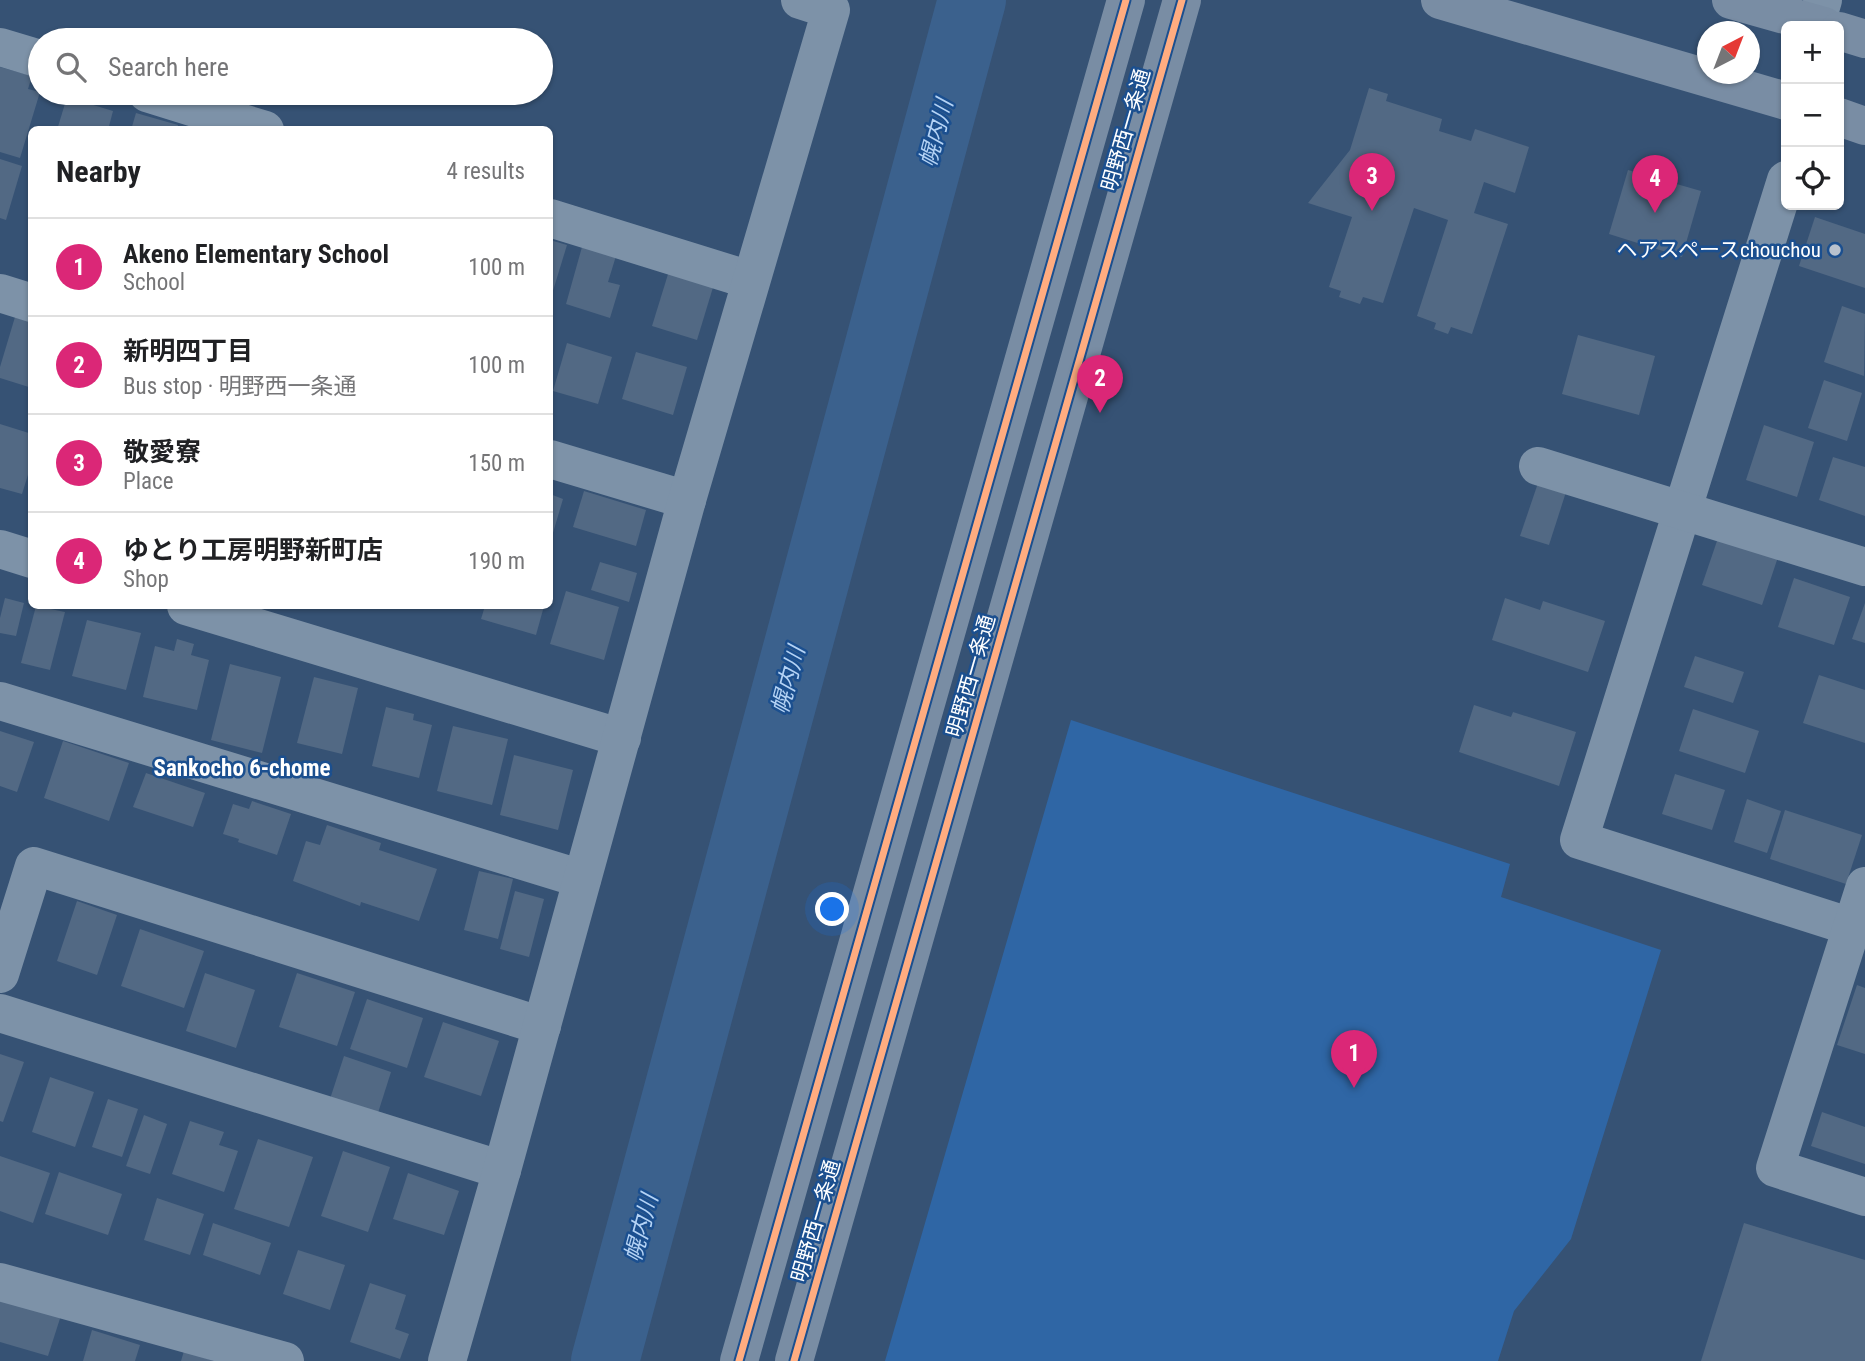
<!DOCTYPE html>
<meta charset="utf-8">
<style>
:root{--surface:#fff;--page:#f6f6f6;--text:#202124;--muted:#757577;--line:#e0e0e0;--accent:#db2777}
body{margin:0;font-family:"Roboto Condensed","Noto Sans JP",sans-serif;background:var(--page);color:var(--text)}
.controls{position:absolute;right:21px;top:21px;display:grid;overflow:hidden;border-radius:10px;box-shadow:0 2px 5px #0004}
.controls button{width:63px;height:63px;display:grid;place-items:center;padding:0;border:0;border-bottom:2px solid var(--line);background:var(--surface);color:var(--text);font:35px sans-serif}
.compass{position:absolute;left:1697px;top:21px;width:63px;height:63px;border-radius:50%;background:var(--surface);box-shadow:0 2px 5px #0004;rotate:42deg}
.you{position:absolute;left:833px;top:910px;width:24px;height:24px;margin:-18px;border:5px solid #fff;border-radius:50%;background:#1a73e8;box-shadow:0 0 0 10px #1a73e833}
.badge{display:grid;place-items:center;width:46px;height:46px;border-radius:50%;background:var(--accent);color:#fff;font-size:23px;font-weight:700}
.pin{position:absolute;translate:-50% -58px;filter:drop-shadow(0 2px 4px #0008)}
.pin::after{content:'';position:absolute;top:37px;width:24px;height:21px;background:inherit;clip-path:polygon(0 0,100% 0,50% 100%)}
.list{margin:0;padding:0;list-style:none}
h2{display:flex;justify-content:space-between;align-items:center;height:91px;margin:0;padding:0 28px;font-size:30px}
h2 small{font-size:23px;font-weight:400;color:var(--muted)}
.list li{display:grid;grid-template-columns:46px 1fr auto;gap:21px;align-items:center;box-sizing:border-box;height:98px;padding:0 28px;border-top:2px solid var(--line)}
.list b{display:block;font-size:26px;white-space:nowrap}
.list p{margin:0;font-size:23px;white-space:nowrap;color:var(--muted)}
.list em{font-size:23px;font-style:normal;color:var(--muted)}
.icon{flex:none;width:38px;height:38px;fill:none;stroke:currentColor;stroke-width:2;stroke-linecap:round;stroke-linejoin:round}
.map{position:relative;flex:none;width:1865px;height:1361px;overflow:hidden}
.search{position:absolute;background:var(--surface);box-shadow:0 2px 5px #0004;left:28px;top:28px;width:525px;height:77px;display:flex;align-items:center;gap:18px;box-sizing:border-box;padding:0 24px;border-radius:38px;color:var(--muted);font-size:26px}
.panel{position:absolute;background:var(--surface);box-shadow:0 2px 5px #0004;left:28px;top:126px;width:525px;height:483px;border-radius:10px}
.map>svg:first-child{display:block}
.green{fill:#2f66a5}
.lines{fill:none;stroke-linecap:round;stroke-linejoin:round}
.river{stroke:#3b618d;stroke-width:68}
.building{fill:#526984}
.street{stroke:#7d92a8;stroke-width:38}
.secondary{stroke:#798da4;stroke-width:38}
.cycleway-casing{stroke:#1b4f8f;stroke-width:11}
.cycleway{stroke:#ffac80;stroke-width:7}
.poi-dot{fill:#b9c2ce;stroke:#1b4f8f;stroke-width:2.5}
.labels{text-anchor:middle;stroke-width:5;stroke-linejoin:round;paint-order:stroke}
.street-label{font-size:21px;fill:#fff;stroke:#1b4f8f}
.poi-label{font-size:21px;fill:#fff;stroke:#1b4f8f;text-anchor:end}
.water-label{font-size:23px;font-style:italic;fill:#b5d3f5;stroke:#1b4f8f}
.neighbourhood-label{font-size:23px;font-weight:bold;fill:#fff;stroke:#1b4f8f}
</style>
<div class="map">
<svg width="1865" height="1361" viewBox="0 0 1865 1361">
<rect width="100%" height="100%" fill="#365274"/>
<!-- green -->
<polygon class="green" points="1071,720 1510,864 1501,897 1661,950 1571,1239 1514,1311 1498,1361 885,1361"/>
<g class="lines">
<!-- river -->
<polyline class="river" points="605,1361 972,0"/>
</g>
<!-- building -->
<g class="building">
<polygon points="0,67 32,76 28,89 40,92 20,158 0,152"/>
<polygon points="1369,88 1388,94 1386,101 1442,119 1439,131 1471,141 1475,129 1529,147 1515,193 1484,182 1474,213 1508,224 1472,334 1451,327 1448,334 1434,329 1436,323 1417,316 1448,220 1414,208 1383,303 1363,297 1360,304 1339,297 1341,291 1329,287 1352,217 1308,203 1350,150"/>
<polygon points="67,97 113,111 108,130 57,130"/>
<polygon points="136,113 178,125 177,130 131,130"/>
<polygon points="0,159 22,166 6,220 0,218"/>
<polygon points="1628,170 1701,191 1682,257 1609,234"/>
<polygon points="1815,217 1865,234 1865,288 1799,266"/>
<polygon points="550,240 567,245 552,294 550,293"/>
<polygon points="582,247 616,256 608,282 620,285 610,318 566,304"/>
<polygon points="669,271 714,284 697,340 652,326"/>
<polygon points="1842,306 1865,314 1864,376 1824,362"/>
<polygon points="15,317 32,322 32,388 0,378 0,367"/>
<polygon points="1578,335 1655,356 1639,415 1562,394"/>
<polygon points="567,343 612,357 598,404 553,391"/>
<polygon points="636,352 687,367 673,415 622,399"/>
<polygon points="1824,380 1862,393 1847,441 1808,428"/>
<polygon points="0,424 32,434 32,462 22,494 0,488"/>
<polygon points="1764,425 1814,442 1797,497 1746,480"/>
<polygon points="1833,457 1865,467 1865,516 1819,500"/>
<polygon points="1538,483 1566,492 1549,545 1520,536"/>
<polygon points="584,491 646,510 636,546 573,527"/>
<polygon points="550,494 563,499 550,543"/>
<polygon points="1718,538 1778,557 1762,605 1702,585"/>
<polygon points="600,562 637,573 629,602 591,590"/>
<polygon points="1794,578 1850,597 1834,645 1778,627"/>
<polygon points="566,591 619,607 604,660 550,644"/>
<polygon points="5,598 24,603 16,636 0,633 0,618"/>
<polygon points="1505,598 1540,610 1543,601 1605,621 1588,672 1492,640"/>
<polygon points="1865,603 1865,643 1852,639"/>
<polygon points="36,606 65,612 50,670 21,663"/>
<polygon points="485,606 544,606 536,635 481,619"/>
<polygon points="87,620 141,633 126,690 72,676"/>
<polygon points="177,639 194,644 191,655 209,660 197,710 143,697 155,646 174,651"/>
<polygon points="1695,656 1744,672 1733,703 1684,687"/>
<polygon points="230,664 281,677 262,753 211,740"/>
<polygon points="1819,675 1865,690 1865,743 1803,723"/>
<polygon points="314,677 358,688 342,754 297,743"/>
<polygon points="1474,705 1511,717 1513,712 1576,732 1559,786 1459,752"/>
<polygon points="386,707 414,714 413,720 432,725 419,778 372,766"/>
<polygon points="1693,709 1759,731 1745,773 1679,751"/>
<polygon points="453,726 508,739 492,805 437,791"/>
<polygon points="0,731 34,742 17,792 0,786"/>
<polygon points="63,741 129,763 109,821 44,798"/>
<polygon points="514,755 573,770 558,830 500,815"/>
<polygon points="146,773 205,793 193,827 133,807"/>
<polygon points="1675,774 1725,790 1712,830 1662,814"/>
<polygon points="1747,799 1781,811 1767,853 1734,842"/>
<polygon points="252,801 291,814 277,855 238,842 239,839 223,834 233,804 249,809"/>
<polygon points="1785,810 1862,835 1846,884 1770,859"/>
<polygon points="327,825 381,843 379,850 437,869 419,921 361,902 360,906 293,881 306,841 320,845"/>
<polygon points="479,871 513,879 498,939 464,930"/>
<polygon points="515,891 544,899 529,957 500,949"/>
<polygon points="77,901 117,915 97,975 57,961"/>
<polygon points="140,929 204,951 184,1008 121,986"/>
<polygon points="205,973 255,990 236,1048 186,1031"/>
<polygon points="297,973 355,992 337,1046 279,1027"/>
<polygon points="1857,985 1865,988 1865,1054 1837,1045"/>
<polygon points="367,999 423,1018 407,1068 350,1049"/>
<polygon points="443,1022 499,1041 481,1096 424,1077"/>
<polygon points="0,1054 24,1062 3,1122 0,1121"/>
<polygon points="344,1056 391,1072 377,1116 330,1099"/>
<polygon points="50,1077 94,1092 75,1147 32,1132"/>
<polygon points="108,1099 138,1109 122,1157 92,1147"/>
<polygon points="1822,1112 1865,1127 1865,1164 1811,1146"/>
<polygon points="144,1115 167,1124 150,1174 126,1166"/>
<polygon points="190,1121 224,1132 219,1145 238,1151 224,1192 172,1174"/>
<polygon points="258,1139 313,1157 289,1227 234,1209"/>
<polygon points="343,1151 390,1167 368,1232 321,1216"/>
<polygon points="0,1156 50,1173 33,1223 0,1211"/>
<polygon points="59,1172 122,1194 108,1235 45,1214"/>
<polygon points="408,1173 459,1191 444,1235 393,1219"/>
<polygon points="157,1198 204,1214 190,1255 144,1240"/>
<polygon points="213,1223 271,1243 260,1275 203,1255"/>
<polygon points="1744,1223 1865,1260 1865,1361 1701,1361"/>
<polygon points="298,1250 345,1265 330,1310 283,1294"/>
<polygon points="370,1283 406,1295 395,1329 409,1334 400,1359 350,1342"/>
<polygon points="0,1298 63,1309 48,1356 0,1342"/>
<polygon points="92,1330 140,1345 135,1361 83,1361"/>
<polygon points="184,1351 214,1361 181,1361"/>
</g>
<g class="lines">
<!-- street -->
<g class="street">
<polyline points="1816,24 1823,0"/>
<polyline points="0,47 40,59"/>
<polyline points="147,93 265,130"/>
<polyline points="1786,180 1579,840 1852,927"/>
<polyline points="550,218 750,280"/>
<polyline points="0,293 32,303"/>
<polyline points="550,459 687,500"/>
<polyline points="1538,466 1865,567"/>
<polyline points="0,549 32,559"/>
<polyline points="186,606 622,738"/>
<polyline points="0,701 582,879"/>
<polyline points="1865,886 1775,1168 1865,1197"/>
<polyline points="0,974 34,866 542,1026"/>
<polyline points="0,1013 502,1170"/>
<polyline points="0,1282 285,1361"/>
<polyline points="447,1361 502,1170 687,500 831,10 800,0"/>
</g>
<!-- secondary -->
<g class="secondary">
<polyline points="1440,0 1786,101"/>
<polyline points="1731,0 1824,26"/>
<polyline points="1839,31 1865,39"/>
<polyline points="1839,117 1865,126"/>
<polyline points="739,1361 1126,0"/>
<polyline points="794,1361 1182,0"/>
</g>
<defs>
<g id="cycleway">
<polyline points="739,1361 1126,0"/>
<polyline points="794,1361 1182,0"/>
</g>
</defs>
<!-- cycleway casing -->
<use href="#cycleway" class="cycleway-casing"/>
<!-- cycleway -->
<use href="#cycleway" class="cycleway"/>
</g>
<!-- markers -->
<circle class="poi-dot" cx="1835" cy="250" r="7"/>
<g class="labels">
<!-- street labels -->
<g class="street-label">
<text transform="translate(1126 130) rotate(-74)" y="7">明野西一条通</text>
<text transform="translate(971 676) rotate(-74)" y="7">明野西一条通</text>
<text transform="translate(816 1221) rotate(-74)" y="7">明野西一条通</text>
</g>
<!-- poi labels -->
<g class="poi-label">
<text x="1821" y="257">ヘアスペースchouchou</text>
</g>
<!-- water labels -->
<g class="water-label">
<text transform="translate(936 133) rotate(-75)" y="8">幌内川</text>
<text transform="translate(788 680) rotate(-75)" y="8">幌内川</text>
<text transform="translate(641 1228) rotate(-75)" y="8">幌内川</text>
</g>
<!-- neighbourhood labels -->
<g class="neighbourhood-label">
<text x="242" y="776">Sankocho 6-chome</text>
</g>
</g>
</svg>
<div class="controls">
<button>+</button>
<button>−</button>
<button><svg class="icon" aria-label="locate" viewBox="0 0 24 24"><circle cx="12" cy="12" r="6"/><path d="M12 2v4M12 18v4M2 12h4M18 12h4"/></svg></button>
</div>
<svg class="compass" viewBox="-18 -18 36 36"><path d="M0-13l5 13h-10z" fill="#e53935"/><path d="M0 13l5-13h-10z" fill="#757577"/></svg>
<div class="you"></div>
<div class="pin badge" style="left:1354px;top:1088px">1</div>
<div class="pin badge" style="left:1100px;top:413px">2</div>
<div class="pin badge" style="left:1372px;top:211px">3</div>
<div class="pin badge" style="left:1655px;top:213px">4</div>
<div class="search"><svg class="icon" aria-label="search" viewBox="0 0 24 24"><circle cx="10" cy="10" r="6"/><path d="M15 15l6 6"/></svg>Search here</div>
<section class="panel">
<h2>Nearby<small>4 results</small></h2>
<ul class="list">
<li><span class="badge">1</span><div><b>Akeno Elementary School</b><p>School</p></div><em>100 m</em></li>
<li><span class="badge">2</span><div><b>新明四丁目</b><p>Bus stop · 明野西一条通</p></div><em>100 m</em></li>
<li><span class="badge">3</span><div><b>敬愛寮</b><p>Place</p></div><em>150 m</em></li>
<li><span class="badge">4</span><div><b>ゆとり工房明野新町店</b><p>Shop</p></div><em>190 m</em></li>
</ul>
</section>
</div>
